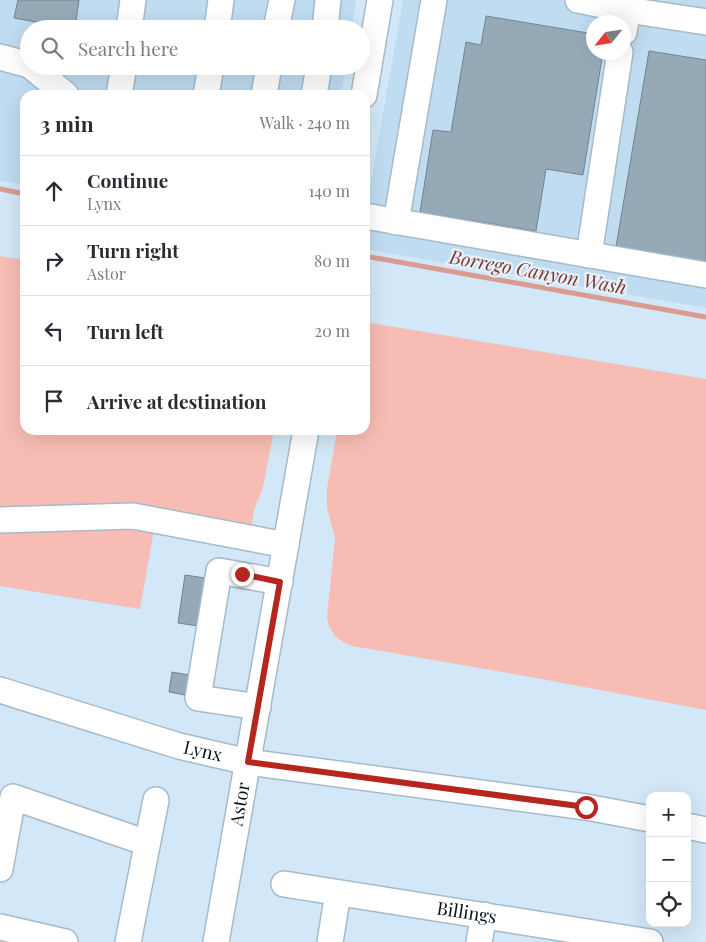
<!DOCTYPE html>
<meta charset="utf-8">
<style>
:root{--surface:#fff;--page:#f7f7f7;--text:#2b2b33;--muted:#7c7c81;--line:#e1e1e2}
body{margin:0;font-family:"Playfair Display",serif;background:var(--page);color:var(--text)}
.controls{position:absolute;right:15px;bottom:15px;display:grid;overflow:hidden;border-radius:10px;box-shadow:0 5px 20px #0002}
.controls button{width:45px;height:45px;display:grid;place-items:center;padding:0;border:0;border-bottom:1px solid var(--line);background:var(--surface);color:var(--text);font:25px sans-serif}
.compass{position:absolute;left:586px;top:15px;width:45px;height:45px;border-radius:50%;background:var(--surface);box-shadow:0 5px 20px #0002;rotate:240deg}
.stop{position:absolute;width:15px;height:15px;margin:-11px;border:4px solid #b5261f;border-radius:50%;background:#fff}
.stop.end{background:#b5261f;border-color:#fff;box-shadow:0 1px 5px #0008}
.list{margin:0;padding:0;list-style:none}
h2{display:flex;justify-content:space-between;align-items:center;height:65px;margin:0;padding:0 20px;font-size:21px}
h2 small{font-size:16px;font-weight:400;color:var(--muted)}
.list li{display:grid;grid-template-columns:32px 1fr auto;gap:15px;align-items:center;box-sizing:border-box;height:70px;padding:0 20px;border-top:1px solid var(--line)}
.list b{display:block;font-size:19px;white-space:nowrap}
.list p{margin:0;font-size:16px;white-space:nowrap;color:var(--muted)}
.list em{font-size:16px;font-style:normal;color:var(--muted)}
.icon{flex:none;width:28px;height:28px;fill:none;stroke:currentColor;stroke-width:2;stroke-linecap:round;stroke-linejoin:round}
.map{position:relative;flex:none;width:706px;height:942px;overflow:hidden}
.search{position:absolute;background:var(--surface);box-shadow:0 5px 20px #0002;left:20px;top:20px;width:350px;height:55px;display:flex;align-items:center;gap:12px;box-sizing:border-box;padding:0 18px;border-radius:28px;color:var(--muted);font-size:19px}
.panel{position:absolute;background:var(--surface);box-shadow:0 5px 20px #0002;left:20px;top:90px;width:350px;height:345px;border-radius:15px}
.map>svg:first-child{display:block}
.built{fill:#c0dcf0;fill-rule:evenodd}
.green{fill:#f7bdb4}
.lines{fill:none;stroke-linecap:round;stroke-linejoin:round}
.stream{stroke:#da9b91;stroke-width:5}
.building{fill:#95a9b7;stroke:#718492}
.minor-casing{stroke:#a6bac9;stroke-width:28}
.minor{stroke:#fff;stroke-width:25}
.route{stroke:#b5261f;stroke-width:6}
.labels{text-anchor:middle;stroke-width:4.5;stroke-linejoin:round;paint-order:stroke}
.street-label{font-size:18px;fill:#0a1217;stroke:#e6f3fc}
.water-label{font-size:19px;font-style:italic;fill:#81352d;stroke:#e6f3fc}
</style>
<div class="map">
<svg width="706" height="942" viewBox="0 0 706 942">
<rect width="100%" height="100%" fill="#d2e7f7"/>
<!-- built -->
<g class="built">
<polygon points="0,0 356,0 352,29 29,29 29,66 346,66 341,95 25,95 25,185 0,181"/>
<path d="M403 0H706V308L365 249V216ZM594 22H624V52H594Z"/>
</g>
<!-- green -->
<g class="green">
<polygon points="0,256 25,260 25,430 274,430 263,487 254,510 251,530 157,513 140,609 0,586"/>
<path d="M365 322 706 379V710L531 677 352 646C337 640 330 634 327 617L335 538 327 508V489L337 430H365Z"/>
</g>
<g class="lines">
<!-- stream -->
<g class="stream">
<polyline points="0,189 25,194"/>
<polyline points="365,256 706,317"/>
</g>
</g>
<!-- building -->
<g class="building">
<polygon points="18,0 79,0 75,29 14,18"/>
<polygon points="486,16 594,34 594,52 603,52 583,175 546,169 536,231 420,212 433,130 451,132 466,42 481,45"/>
<polygon points="649,51 706,60 706,262 616,247"/>
<polygon points="185,575 205,578 198,626 178,623"/>
<polygon points="172,672 189,675 185,695 169,692"/>
</g>
<g class="lines">
<defs>
<g id="minor">
<polyline points="578,0 627,10 706,22"/>
<polyline points="129,29 133,0"/>
<polyline points="217,29 221,0"/>
<polyline points="276,29 282,0"/>
<polyline points="325,29 328,0"/>
<polyline points="624,32 629,0"/>
<polyline points="0,57 29,65"/>
<polyline points="31,66 66,95"/>
<polyline points="119,95 124,66"/>
<polyline points="206,95 211,66"/>
<polyline points="264,95 269,66"/>
<polyline points="314,95 319,66"/>
<polyline points="364,95 380,0"/>
<polyline points="365,216 706,275"/>
<polyline points="396,222 434,0"/>
<polyline points="589,255 620,52"/>
<polyline points="0,520 133,516 286,545"/>
<path id="s1" d="M0 690 179 746 248 762 586 807 650 819"/>
<polyline points="258,707 198,698 219,571 280,582"/>
<polyline points="687,826 706,830"/>
<polyline points="0,869 13,797 147,843"/>
<path id="s2" d="M284 884 650 942"/>
<polyline points="0,927 65,942"/>
<polyline points="128,942 156,800"/>
<path id="s3" d="M216 942 306 430"/>
<polyline points="330,942 338,893"/>
<polyline points="479,942 484,915"/>
</g>
</defs>
<!-- minor casing -->
<use href="#minor" class="minor-casing"/>
<!-- minor -->
<use href="#minor" class="minor"/>
</g>
<g class="lines">
<!-- route -->
<polyline class="route" points="242,574 280,582 248,762 586,807"/>
</g>
<g class="labels">
<!-- street labels -->
<g class="street-label">
<text dy="6" stroke="none"><textPath href="#s1" startOffset="212">Lynx</textPath></text>
<text dy="6" stroke="none"><textPath href="#s3" startOffset="140">Astor</textPath></text>
<text dy="6" stroke="none"><textPath href="#s2" startOffset="185">Billings</textPath></text>
</g>
<!-- water labels -->
<g class="water-label">
<text transform="translate(538 272) rotate(10)" y="7">Borrego Canyon Wash</text>
</g>
</g>
</svg>
<div class="controls">
<button>+</button>
<button>−</button>
<button><svg class="icon" aria-label="locate" viewBox="0 0 24 24"><circle cx="12" cy="12" r="6"/><path d="M12 2v4M12 18v4M2 12h4M18 12h4"/></svg></button>
</div>
<svg class="compass" viewBox="-18 -18 36 36"><path d="M0-13l5 13h-10z" fill="#e53935"/><path d="M0 13l5-13h-10z" fill="#7c7c81"/></svg>
<div class="stop" style="left:586px;top:807px"></div>
<div class="stop end" style="left:242px;top:574px"></div>
<div class="search"><svg class="icon" aria-label="search" viewBox="0 0 24 24"><circle cx="10" cy="10" r="6"/><path d="M15 15l6 6"/></svg>Search here</div>
<section class="panel">
<h2>3 min<small>Walk · 240 m</small></h2>
<ul class="list">
<li><svg class="icon" aria-label="ahead" viewBox="0 0 24 24"><path d="M12 20V5M6 11l6-6 6 6"/></svg><div><b>Continue</b><p>Lynx</p></div><em>140 m</em></li>
<li><svg class="icon" aria-label="right" viewBox="0 0 24 24"><path d="M7 20v-9h11M14 6l5 5-5 5"/></svg><div><b>Turn right</b><p>Astor</p></div><em>80 m</em></li>
<li><svg class="icon" aria-label="left" viewBox="0 0 24 24"><path d="M17 20v-9H6M10 6l-5 5 5 5"/></svg><div><b>Turn left</b></div><em>20 m</em></li>
<li><svg class="icon" aria-label="arrive" viewBox="0 0 24 24"><path d="M6 21V4h12l-3 4 3 4H6"/></svg><div><b>Arrive at destination</b></div></li>
</ul>
</section>
</div>
